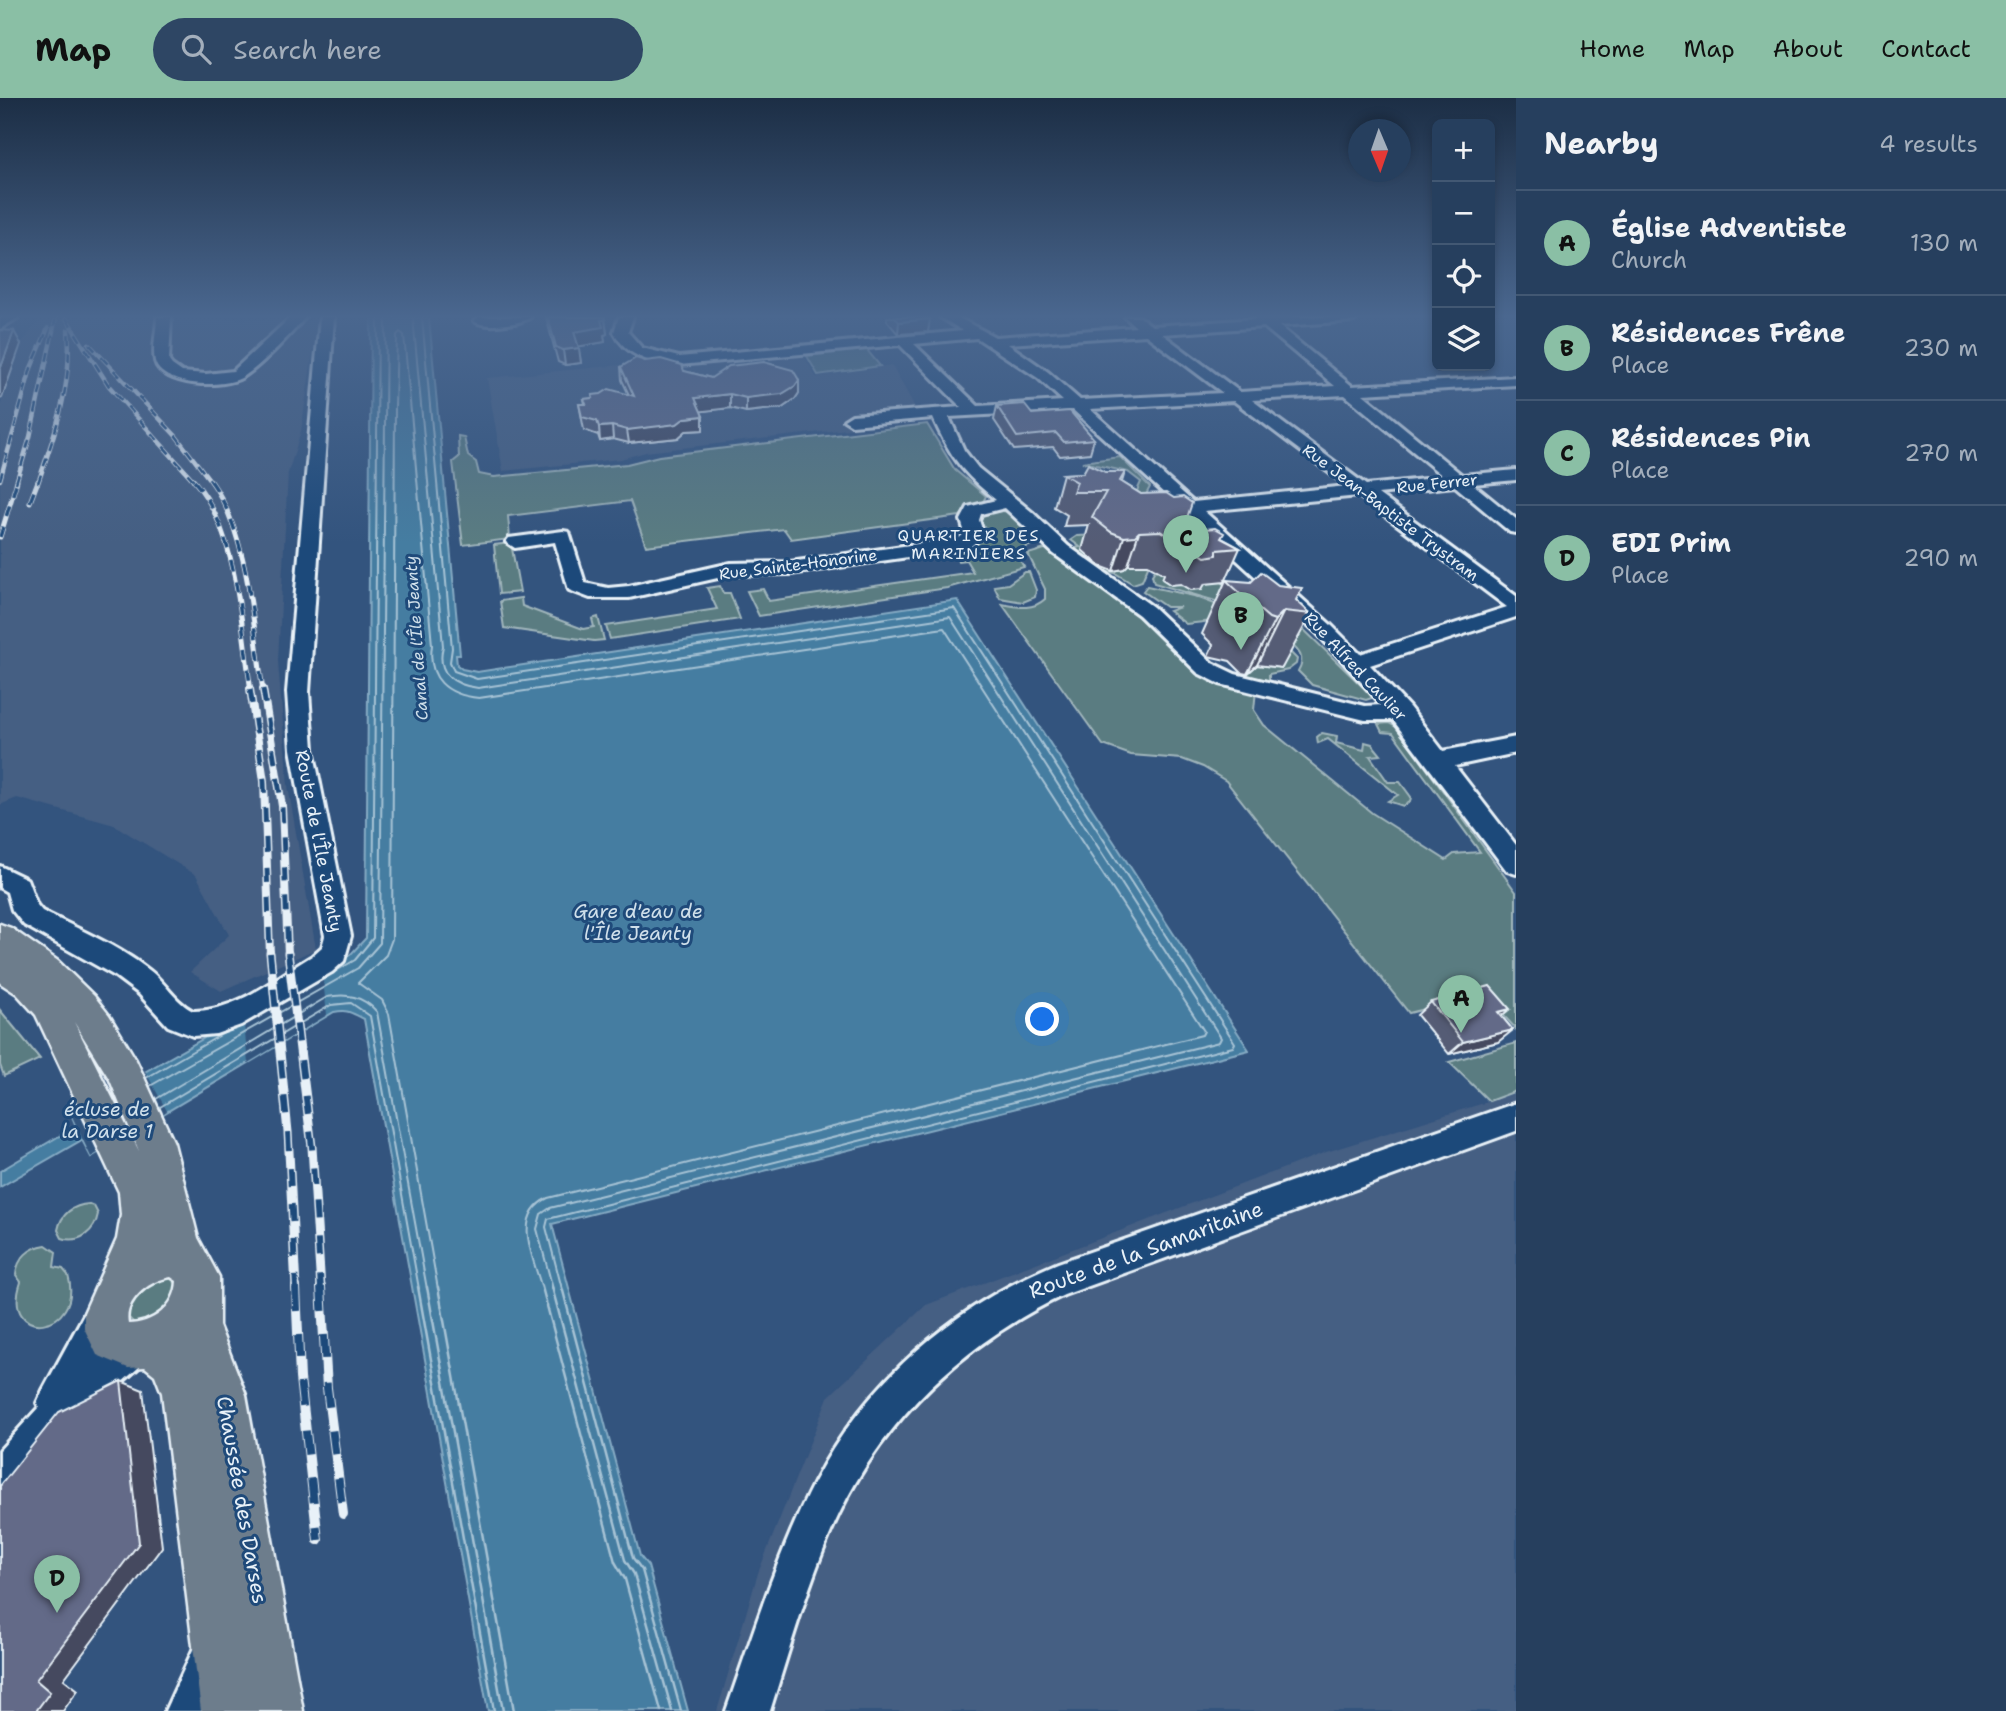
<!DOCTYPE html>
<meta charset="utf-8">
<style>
:root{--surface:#263f5e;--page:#2e4664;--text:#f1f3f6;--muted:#a4afbc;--line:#425873;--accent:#8abfa5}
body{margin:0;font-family:"Shantell Sans",sans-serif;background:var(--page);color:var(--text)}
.controls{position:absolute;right:21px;top:21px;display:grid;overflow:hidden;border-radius:10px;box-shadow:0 4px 10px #0003}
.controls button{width:63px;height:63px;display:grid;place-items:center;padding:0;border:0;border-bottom:2px solid var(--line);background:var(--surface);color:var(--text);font:35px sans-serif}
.compass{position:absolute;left:1348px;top:21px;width:63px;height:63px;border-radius:50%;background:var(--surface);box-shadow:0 4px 10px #0003;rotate:178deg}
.you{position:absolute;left:1043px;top:922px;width:24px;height:24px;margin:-18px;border:5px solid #fff;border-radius:50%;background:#1a73e8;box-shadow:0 0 0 10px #1a73e833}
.badge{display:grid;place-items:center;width:46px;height:46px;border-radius:50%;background:var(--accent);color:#111;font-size:23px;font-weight:700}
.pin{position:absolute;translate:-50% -58px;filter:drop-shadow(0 2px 4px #0008)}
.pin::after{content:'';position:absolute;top:37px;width:24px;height:21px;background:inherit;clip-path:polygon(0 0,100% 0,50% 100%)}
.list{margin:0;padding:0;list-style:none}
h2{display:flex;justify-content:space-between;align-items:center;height:91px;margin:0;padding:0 28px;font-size:30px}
h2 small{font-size:23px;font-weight:400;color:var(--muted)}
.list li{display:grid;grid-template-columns:46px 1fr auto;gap:21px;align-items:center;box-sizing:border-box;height:105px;padding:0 28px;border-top:2px solid var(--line)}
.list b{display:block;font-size:26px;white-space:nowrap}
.list p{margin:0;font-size:23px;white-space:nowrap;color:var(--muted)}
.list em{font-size:23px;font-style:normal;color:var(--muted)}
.icon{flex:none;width:38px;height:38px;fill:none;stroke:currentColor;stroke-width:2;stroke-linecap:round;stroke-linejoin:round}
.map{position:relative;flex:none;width:1516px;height:1613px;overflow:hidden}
header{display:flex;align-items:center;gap:42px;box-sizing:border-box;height:98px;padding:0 35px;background:var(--accent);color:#111}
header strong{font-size:33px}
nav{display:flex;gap:38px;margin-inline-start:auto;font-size:24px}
.search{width:490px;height:63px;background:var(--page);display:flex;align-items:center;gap:18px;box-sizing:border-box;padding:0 24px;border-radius:38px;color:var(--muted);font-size:26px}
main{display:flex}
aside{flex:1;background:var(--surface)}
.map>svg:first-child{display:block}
.built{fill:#445e83}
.green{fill:#5a7c81;stroke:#a1b6bc;stroke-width:2}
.water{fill:#457da1;stroke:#86abc4;stroke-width:2}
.pier{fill:#33547e}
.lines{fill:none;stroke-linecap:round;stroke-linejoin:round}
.shore-far1{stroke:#a7c3d5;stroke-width:2}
.shore{stroke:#a7c3d5;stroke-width:2.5}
.minor-casing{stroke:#e8f1f8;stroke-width:6}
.major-casing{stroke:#e8f1f8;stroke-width:5}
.minor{fill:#1f4a7a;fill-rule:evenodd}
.major{fill:#6d7d8c;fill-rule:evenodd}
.rail-far4-casing{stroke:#e8f1f8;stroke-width:4.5}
.rail-far3-casing{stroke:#e8f1f8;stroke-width:5}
.rail-far2-casing{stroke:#e8f1f8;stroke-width:8}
.rail-far1-casing{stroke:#e8f1f8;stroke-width:9}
.rail-casing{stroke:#e8f1f8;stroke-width:10}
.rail-far4{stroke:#1f4a7a;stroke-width:2.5;stroke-dasharray:9;stroke-linecap:butt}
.rail-far3{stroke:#1f4a7a;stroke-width:3.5;stroke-dasharray:11;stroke-linecap:butt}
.rail-far2{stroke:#1f4a7a;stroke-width:5;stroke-dasharray:15;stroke-linecap:butt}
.rail-far1{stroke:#1f4a7a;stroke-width:6;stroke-dasharray:18;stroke-linecap:butt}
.rail{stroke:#1f4a7a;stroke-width:8;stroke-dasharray:24;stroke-linecap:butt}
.wall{fill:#555b75;stroke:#e8f1f8;stroke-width:2}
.shaded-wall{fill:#454a5f;stroke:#e8f1f8;stroke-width:2}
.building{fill:#636a88;stroke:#e8f1f8;stroke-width:2}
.labels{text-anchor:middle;stroke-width:6;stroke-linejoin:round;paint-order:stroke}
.far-street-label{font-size:16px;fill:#e8f1f8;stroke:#1f4a7a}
.far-neighbourhood-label{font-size:16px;letter-spacing:2px;fill:#e8f1f8;stroke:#1f4a7a}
.far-water-label{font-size:16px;font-style:italic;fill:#d0e0eb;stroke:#1f4a7a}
.street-label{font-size:18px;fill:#e8f1f8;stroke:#1f4a7a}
.water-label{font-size:19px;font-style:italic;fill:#d0e0eb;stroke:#1f4a7a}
.near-street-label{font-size:21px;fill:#e8f1f8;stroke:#1f4a7a}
</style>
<header>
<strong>Map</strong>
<div class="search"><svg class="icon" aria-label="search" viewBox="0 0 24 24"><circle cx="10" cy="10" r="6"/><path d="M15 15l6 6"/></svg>Search here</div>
<nav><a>Home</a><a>Map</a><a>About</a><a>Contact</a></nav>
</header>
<main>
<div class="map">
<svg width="1516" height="1613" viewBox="0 0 1516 1613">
<rect width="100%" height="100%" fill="#33547e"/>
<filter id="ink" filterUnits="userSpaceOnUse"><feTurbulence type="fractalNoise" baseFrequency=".0143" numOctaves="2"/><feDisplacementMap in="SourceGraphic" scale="14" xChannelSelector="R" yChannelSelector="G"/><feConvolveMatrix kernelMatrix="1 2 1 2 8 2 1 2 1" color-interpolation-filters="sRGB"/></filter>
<g filter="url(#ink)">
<!-- built -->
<g class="built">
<polygon points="42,219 310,222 318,219 301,333 288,375 278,563 288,688 316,851 221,893 190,874 229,837 196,777 114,727 17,700 0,707 0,310 10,270 14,270 21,246"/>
<polygon points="804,257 816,279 892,267 916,311 851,319 857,330 646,354 621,361 503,373 487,280 652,264 703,267"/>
<polygon points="1516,995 1516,1613 717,1613 758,1475 828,1299 926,1207 1326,1054"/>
</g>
<!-- green -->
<g class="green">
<polygon points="867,252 880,268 818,277 807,258"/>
<polygon points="927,326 955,372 986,398 983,404 972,408 960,418 791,441 784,431 646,448 630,403 508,418 510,441 463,447 453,364 459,359 458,338 464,339 468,358 476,364 479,376 494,379 627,366 659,358"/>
<polygon points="1120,359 1150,389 1141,406 1132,404 1141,384 1128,374 1082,364"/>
<path d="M994 412 1010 414 1041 445C1031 447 1021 448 1018 459L1024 469 947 490 759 518 747 493 763 491 769 503 973 474 966 462 958 463 952 452H963L984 441 980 419Z"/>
<polygon points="1098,437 1087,463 1095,468 1124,471 1128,467 1149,466 1142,483 1133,486 1115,475 1099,472 1072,451 1080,449 1071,442 1077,438"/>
<polygon points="511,445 520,494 499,496 494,447"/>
<path d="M1048 450 1134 510 1189 564 1256 592 1254 612 1264 627 1372 715 1446 762 1454 756 1480 754 1393 635 1382 634 1378 626 1389 625 1404 633 1406 642 1516 794V931L1484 896 1409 915 1226 683 1203 669 1182 661 1131 657 1103 647 1002 506C1018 509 1032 513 1045 501V491L1028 456Z"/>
<polygon points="1156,471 1181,486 1214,485 1219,480 1227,491 1219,504 1154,485 1152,477"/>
<polygon points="1025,474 1029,474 1036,492 1035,499 1023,504 1000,500 994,488 1008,486"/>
<polygon points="720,488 723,495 730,495 740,521 610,541 606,528 717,511 707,490"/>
<polygon points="1147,488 1194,498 1241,516 1213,523 1186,526 1169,513 1180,509 1166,509 1143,493"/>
<polygon points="521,500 522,508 583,531 594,529 592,521 598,519 604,542 594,543 504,530 500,503"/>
<path d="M1295 523 1370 596 1372 600 1366 602 1312 587 1298 573C1306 560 1299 553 1289 544Z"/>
<polygon points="1282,546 1297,561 1296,566 1288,572 1269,576 1269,583 1245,578 1257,567 1281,570"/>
<polygon points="1322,635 1337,638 1336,645 1364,652 1365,644 1372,646 1381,657 1370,658 1388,684 1400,684 1411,699 1410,704 1403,708 1388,703 1398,697 1328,641 1318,645 1317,639"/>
<polygon points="0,912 40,961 4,978 0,967"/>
<polygon points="1516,945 1516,993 1489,1003 1449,964"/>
<path d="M89 1106 94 1108 98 1116C95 1133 80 1146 62 1140L58 1132C61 1116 73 1107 89 1106Z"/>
<path d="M46 1147 56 1154 54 1169 63 1171 68 1177C85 1236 0 1246 21 1184L16 1177C17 1160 30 1149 46 1147Z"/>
<polygon points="169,1179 178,1187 169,1216 136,1227 127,1218 127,1212 140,1187"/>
</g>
<!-- water -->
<path class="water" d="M371 219H429L460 557H456L457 567 462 571 477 574 957 502 1249 952 552 1126 640 1458 648 1468 688 1613H488L364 921C351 915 349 911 334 914L91 1059 82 1042 0 1089V1073L76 1028 71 1016 350 857 366 840Z"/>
<!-- pier -->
<g class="pier">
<polygon points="322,873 327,917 248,965 243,916"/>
<polygon points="145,973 167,1013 91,1059 71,1016"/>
</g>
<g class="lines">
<!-- shore-far1 -->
<g class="shore-far1">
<path d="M413 219 443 548C436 575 453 587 478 590L950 519 1221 940 1219 944 550 1110 541 1116 537 1131 553 1191"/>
<polyline points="422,219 452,550 450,564 454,573 477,581 954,510 1235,945 1233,949 548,1121 546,1129 562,1191"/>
<polyline points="336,873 355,862 373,840 378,219"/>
<polyline points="146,980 224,935"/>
<polyline points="150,988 358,870 380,845 386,219"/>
<path d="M156 1001 327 899C347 895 363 898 377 914L427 1191"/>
<polyline points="160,1009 331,907 351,905 370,918 419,1191"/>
<path d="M438 1191 389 916 382 902 358 885 386 857 392 841 395 309 397 237 400 234 404 237 432 547C427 581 447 597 479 600L944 530 1204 933 1202 937 548 1100C511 1117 534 1161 542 1191"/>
</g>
<!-- shore -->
<g class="shore">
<polyline points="418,1189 494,1613"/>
<polyline points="427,1189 503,1613"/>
<polyline points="438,1189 514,1613"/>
<polyline points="542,1189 615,1464 625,1481 661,1613"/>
<polyline points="552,1189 625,1462 634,1476 672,1613"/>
<polyline points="562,1189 633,1460 642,1472 681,1613"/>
</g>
<defs>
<g id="minor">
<polygon points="3,219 19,219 0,231 0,221"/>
<path d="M157 219H171L169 263 172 267 182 274 206 276 233 273 291 219H305C293 235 259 269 243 279 224 291 161 289 155 263 152 250 157 232 157 219Z"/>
<path d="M320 219H334L309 594 313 651 351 838 344 863 332 874 241 927 216 936 193 938 168 928 139 896 115 878 24 827 12 812 7 794 0 790V768L27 781 37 807 42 813C78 831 117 847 149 872 165 884 175 904 193 913 236 914 277 879 312 858L322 849 325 838 291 651 287 594Z"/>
<path d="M531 219C521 226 484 231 474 223L479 219Z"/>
<path d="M619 219H633L628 234 642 250 679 259 963 233 940 219H957L995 239 1136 229 1125 219H1140L1152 228 1255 221V219H1360L1354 223 1279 228 1352 288 1516 279V287L1363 296 1462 377 1516 372V382L1473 386 1516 421V435L1510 434 1455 388 1378 396 1516 498V519L1370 567 1409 609 1443 653 1516 639V655L1455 668 1516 747V776L1507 773 1393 622H1365L1220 586 1198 575 1139 517 1054 456 1005 410 981 416 979 422 984 437 970 449 964 451 790 476 731 477 629 500H590L569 492 555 444 515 450 506 444 509 440 563 433 569 434 585 485 608 490 629 488 731 465 790 464 959 440 965 435 961 422 968 409 996 402C962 374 951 360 933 320L852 327 844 322 852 317 961 309 900 247 679 267C652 265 627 260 614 234ZM1264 229 1335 288 1240 294 1162 236ZM1146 237 1223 295 1080 302 1048 274 1008 246ZM977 240 1038 280 1063 303 978 308 914 246ZM1345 297 1444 379 1366 387 1252 302ZM1234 303 1347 388 1193 404 1090 311ZM1073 312 1317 535 1382 607 1365 608 1235 576 1212 565 1153 509 1068 448 1032 414 978 370 964 352 949 319ZM1359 398 1507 509 1360 556 1331 527 1204 413Z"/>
<path d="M1516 1005V1033L1064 1197C967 1243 886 1318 839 1416 811 1475 790 1550 770 1613H726C752 1539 778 1454 814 1384 867 1283 953 1208 1058 1165Z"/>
<polygon points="105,1194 117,1200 123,1212 105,1249 121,1236 134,1231 147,1236 152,1249 147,1262 76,1325 14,1396 0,1401 0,1352 39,1309 37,1305 43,1292 93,1200"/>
<polygon points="212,1537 227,1543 233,1558 209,1613 165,1613 197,1543"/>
</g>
<path id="major" d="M0 826 11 830 58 863 94 898 109 917 136 962 174 1045 198 1140 219 1179V1228L246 1297 303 1613H201L162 1295 155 1277 145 1269 128 1270 97 1257 84 1230V1215L117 1141 121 1117 119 1094 36 917 17 896 0 885ZM74 924 110 982 139 1053ZM171 1179 177 1183C176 1209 152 1226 128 1226 123 1202 150 1182 171 1179Z"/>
</defs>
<!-- minor casing -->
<use href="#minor" class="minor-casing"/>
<!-- major casing -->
<use href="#major" class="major-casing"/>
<!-- minor -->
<use href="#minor" class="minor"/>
<!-- major -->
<use href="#major" class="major"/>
<defs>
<g id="rail-far4">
<polyline points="66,220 109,288 196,385"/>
<polyline points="89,246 176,338 212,385"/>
<polyline points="0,382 31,270 48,230"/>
<polyline points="16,385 30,339 56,219"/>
<path d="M38 385C55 336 73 284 68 232"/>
</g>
<g id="rail-far3">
<path d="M194 383C238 432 241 529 251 593"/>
<path d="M211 383C249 437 253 528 263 593"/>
<polyline points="30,404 38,383"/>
<polyline points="0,439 17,383"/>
</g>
<g id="rail-far2">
<polyline points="250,591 264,683 270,857"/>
<polyline points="263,591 282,708 288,857"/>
</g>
<g id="rail-far1">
<polyline points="270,855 288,1034 296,1191"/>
<polyline points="288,855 312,1049 321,1191"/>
</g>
<g id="rail">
<polyline points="296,1189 300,1280 318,1442"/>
<polyline points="321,1189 327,1290 343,1416"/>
</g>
</defs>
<!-- rail-far4 casing -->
<use href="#rail-far4" class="rail-far4-casing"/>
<!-- rail-far3 casing -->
<use href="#rail-far3" class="rail-far3-casing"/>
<!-- rail-far2 casing -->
<use href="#rail-far2" class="rail-far2-casing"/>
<!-- rail-far1 casing -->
<use href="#rail-far1" class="rail-far1-casing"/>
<!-- rail casing -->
<use href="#rail" class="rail-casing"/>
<!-- rail-far4 -->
<use href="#rail-far4" class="rail-far4"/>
<!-- rail-far3 -->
<use href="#rail-far3" class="rail-far3"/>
<!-- rail-far2 -->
<use href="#rail-far2" class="rail-far2"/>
<!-- rail-far1 -->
<use href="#rail-far1" class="rail-far1"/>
<!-- rail -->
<use href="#rail" class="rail"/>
</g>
<!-- wall -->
<g class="wall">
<polygon points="546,219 605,219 607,236 604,237 605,244 578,248 581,265 565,267 558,264"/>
<polygon points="887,219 928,219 928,234 898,236 887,223"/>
<polygon points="645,263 711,280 799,282 799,295 795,301 782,310 746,314 730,310 701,313 703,332 686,333 678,340 629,345 613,341 600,343 598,337 584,332 579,306 585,306 584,301 629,297 622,282 621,269"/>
<polygon points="997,308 1032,316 1094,341 1090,355 1060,358 1053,349 1014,352 994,322"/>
<polygon points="1105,374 1125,374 1122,384 1141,396 1240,450 1225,484 1205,486 1202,491 1191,492 1181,486 1171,487 1162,481 1164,476 1148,467 1128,467 1124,471 1113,473 1100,468 1082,452 1089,427 1064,428 1067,417 1054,409 1063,376"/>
<polygon points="1226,482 1296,502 1311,516 1282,570 1257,567 1247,576 1242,575 1230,563 1208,558 1213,547 1202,536"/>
<polygon points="1431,904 1502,918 1498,944 1449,956 1417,917"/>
</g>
<!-- shaded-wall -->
<g class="shaded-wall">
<polygon points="930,221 928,234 898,236 899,224"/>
<polygon points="601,222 605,222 607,236 604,237 605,244 576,249 574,234"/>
<polygon points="14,233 21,246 2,300 0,301 0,272"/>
<polygon points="579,250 581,265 565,267 563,252"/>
<polygon points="799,282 799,295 795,301 782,310 746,314 746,300"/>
<polygon points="730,296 730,310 696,314 695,300"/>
<polygon points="703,318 703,332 686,333 678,340 629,345 627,332 685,320"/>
<polygon points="612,328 613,341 600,343 599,329"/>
<polygon points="1139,434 1128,467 1124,471 1113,473 1124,439"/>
<polygon points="1284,513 1257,567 1247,576 1275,522"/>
<polygon points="1510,911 1495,923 1498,914"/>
<polygon points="1513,932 1498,944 1449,956 1463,944"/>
<polygon points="121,1283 143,1292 162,1449 64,1581 78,1592 63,1613 36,1613 36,1582"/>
</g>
<!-- building -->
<g class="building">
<polygon points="548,219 605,219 605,222 601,222 603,229 574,234 579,250 563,252 556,249"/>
<polygon points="895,219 928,219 930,221 899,224"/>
<polygon points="0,232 14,233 0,272"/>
<polygon points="636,260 645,263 661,261 682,267 684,273 711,280 729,268 764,264 793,272 799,282 795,288 782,296 746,300 730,296 695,300 703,318 685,320 677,326 627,332 612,328 599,329 597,323 582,319 579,306 586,306 584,301 593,300 592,297 601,296 609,291 634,298 621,269"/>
<polygon points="1024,306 1032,316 1070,313 1094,341 1064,344 1056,335 1017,339 997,308"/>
<polygon points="1088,366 1105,374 1125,374 1120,383 1141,396 1166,395 1174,400 1183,399 1192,405 1187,420 1205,431 1215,430 1224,435 1221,440 1240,450 1217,452 1217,457 1205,459 1194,452 1184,453 1175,448 1177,443 1160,433 1139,434 1135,438 1124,439 1111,434 1092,419 1106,394 1073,394 1077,384 1063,376 1083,375"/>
<polygon points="1261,474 1278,487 1302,490 1296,502 1311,516 1284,513 1275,522 1269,520 1256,509 1233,503 1240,495 1226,482 1251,484"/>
<polygon points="1490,888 1510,911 1498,914 1513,932 1463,944 1431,904"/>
<polygon points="121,1283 139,1445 36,1582 50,1594 36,1613 0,1613 0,1388 59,1314"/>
</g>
</g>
<!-- sky -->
<linearGradient id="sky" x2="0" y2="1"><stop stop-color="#1c2e45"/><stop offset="0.49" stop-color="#4a678f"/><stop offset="1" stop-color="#4a678f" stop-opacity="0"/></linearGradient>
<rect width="1516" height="445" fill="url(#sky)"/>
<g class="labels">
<!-- far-street labels -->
<g class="far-street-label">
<text transform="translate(1437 385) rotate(-6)" y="6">Rue Ferrer</text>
<text transform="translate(1391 414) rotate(37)" y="6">Rue Jean-Baptiste Trystram</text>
<text transform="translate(798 466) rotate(-7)" y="6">Rue Sainte-Honorine</text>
<text transform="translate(1356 568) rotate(47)" y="6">Rue Alfred Caulier</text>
</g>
<!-- far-neighbourhood labels -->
<g class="far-neighbourhood-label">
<text x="969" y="443">QUARTIER DES<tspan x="969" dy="18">MARINIERS</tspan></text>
</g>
<!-- far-water labels -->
<g class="far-water-label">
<text transform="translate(416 540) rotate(-94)" y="6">Canal de l'Île Jeanty</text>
</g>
<!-- street labels -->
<g class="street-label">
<text transform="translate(319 743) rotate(79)" y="6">Route de l'Île Jeanty</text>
</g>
<!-- water labels -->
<g class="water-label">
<text x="638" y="820">Gare d'eau de<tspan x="638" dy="22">l'Île Jeanty</tspan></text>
<text x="107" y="1018">écluse de<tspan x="107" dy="22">la Darse 1</tspan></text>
</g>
<!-- near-street labels -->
<g class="near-street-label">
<text transform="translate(1146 1152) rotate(-20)" y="7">Route de la Samaritaine</text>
<text transform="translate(242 1402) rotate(80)" y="7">Chaussée des Darses</text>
</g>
</g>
</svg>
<div class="controls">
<button>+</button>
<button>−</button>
<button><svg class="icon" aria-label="locate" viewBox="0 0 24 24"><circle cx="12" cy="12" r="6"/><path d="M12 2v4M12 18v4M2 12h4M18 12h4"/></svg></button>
<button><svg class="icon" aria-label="layers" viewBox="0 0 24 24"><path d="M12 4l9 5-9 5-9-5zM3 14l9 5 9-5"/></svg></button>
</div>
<svg class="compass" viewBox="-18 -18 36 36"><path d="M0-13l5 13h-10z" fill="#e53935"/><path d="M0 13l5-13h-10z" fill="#a4afbc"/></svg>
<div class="you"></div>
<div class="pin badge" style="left:1461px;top:935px">A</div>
<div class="pin badge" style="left:1241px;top:552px">B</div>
<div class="pin badge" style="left:1186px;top:475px">C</div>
<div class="pin badge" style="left:57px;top:1515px">D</div>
</div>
<aside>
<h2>Nearby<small>4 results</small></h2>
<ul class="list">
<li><span class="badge">A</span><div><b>Église Adventiste</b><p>Church</p></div><em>130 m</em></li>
<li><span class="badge">B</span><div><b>Résidences Frêne</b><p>Place</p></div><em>230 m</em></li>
<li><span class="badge">C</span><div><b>Résidences Pin</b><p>Place</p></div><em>270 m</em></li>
<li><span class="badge">D</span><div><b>EDI Prim</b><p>Place</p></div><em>290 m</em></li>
</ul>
</aside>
</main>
